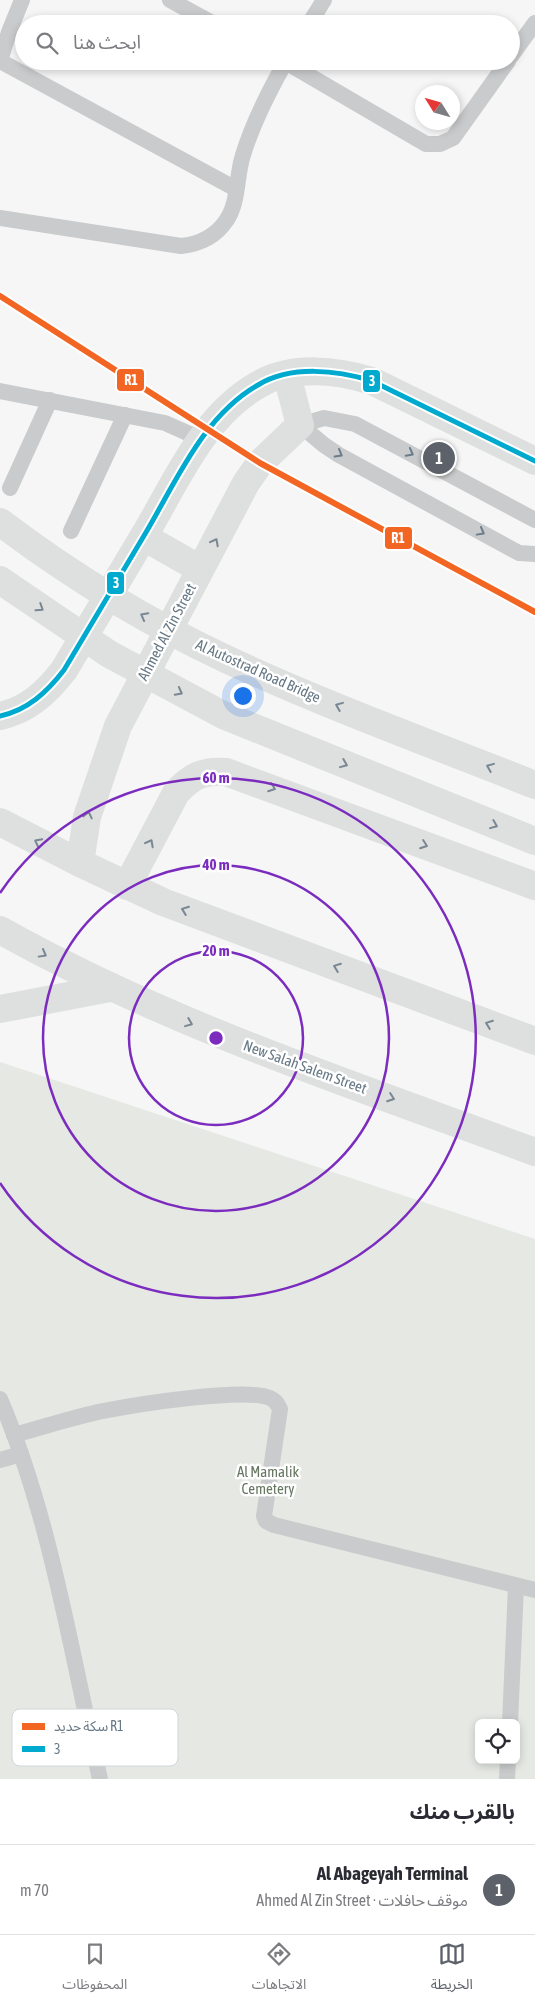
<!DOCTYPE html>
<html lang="ar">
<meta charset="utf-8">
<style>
:root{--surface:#fff;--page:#f2f2f3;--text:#2b2b33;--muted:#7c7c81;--line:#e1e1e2;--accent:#5c616a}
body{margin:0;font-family:"Asap Condensed","Noto Sans Arabic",sans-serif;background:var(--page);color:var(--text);direction:rtl}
.controls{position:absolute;right:15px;bottom:15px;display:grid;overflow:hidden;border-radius:8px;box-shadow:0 2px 8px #0003}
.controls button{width:45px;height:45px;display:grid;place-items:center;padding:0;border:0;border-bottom:1px solid var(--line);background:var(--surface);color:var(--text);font:25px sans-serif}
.compass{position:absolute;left:415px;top:85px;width:45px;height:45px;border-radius:50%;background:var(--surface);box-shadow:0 2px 8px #0003;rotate:307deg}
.you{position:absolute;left:242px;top:695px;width:18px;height:18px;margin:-12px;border:4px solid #fff;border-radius:50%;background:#1a73e8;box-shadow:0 0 0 8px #1a73e833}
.badge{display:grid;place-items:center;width:32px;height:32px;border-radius:50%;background:var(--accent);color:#fff;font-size:16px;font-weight:700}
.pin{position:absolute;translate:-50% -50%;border:2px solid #fff;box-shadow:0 1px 5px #0006}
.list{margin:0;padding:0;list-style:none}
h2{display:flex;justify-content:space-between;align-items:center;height:65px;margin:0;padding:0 20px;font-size:21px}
h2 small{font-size:16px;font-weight:400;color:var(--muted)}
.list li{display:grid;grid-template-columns:32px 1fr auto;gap:15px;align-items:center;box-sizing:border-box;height:90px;padding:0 20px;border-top:1px solid var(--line)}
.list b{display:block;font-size:19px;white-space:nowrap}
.list p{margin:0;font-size:16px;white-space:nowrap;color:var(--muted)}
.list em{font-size:16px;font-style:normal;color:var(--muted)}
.icon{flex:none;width:28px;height:28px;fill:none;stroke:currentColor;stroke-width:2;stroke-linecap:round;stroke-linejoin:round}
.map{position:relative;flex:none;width:535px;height:1779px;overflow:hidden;direction:ltr}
.search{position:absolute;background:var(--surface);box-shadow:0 2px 8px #0003;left:15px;right:15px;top:15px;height:55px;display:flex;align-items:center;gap:12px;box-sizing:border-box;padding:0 18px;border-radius:28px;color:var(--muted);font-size:19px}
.sheet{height:155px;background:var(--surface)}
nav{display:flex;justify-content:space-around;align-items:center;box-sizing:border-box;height:70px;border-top:1px solid var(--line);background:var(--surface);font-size:14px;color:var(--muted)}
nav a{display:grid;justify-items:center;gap:2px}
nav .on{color:var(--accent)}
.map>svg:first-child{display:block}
.green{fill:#e5e8e3;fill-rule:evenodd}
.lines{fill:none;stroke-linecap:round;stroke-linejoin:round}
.lane{stroke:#c9cbcc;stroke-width:16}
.secondary{stroke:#dedfdf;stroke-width:28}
.primary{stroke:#dedfdf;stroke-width:28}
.highway{stroke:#dedfdf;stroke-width:28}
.bus-1-casing{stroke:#fff;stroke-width:9}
.bus-1{stroke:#00a9ce;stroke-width:5}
.rail-1-casing{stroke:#fff;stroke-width:10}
.rail-1{stroke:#f26522;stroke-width:6}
.oneway{stroke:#6c7c89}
.oneway2{stroke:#798792}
.ring{fill:none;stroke:#7b2cbf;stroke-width:2.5}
.labels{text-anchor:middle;stroke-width:5;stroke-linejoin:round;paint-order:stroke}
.street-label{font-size:15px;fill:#677885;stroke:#fff}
.park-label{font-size:15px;fill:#667762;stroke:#fff}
.key{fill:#fff;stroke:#d1d6da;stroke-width:1}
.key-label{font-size:14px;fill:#677885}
.centre{fill:#7b2cbf;stroke:#fff;stroke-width:2.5}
.ring-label{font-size:15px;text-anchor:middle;font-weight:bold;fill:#7b2cbf;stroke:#fff;stroke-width:5;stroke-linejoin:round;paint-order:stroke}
.line-badge{stroke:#fff;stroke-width:2}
.badge-label{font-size:14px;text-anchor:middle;font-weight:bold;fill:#fff}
</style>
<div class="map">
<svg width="535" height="1779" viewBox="0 0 535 1779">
<rect width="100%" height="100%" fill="#f6f6f6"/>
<!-- green -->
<path class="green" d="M0 1062 535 1239V1779H0ZM479 1723H516V1760H479Z"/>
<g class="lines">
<!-- lane -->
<g class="lane">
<polyline points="22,0 9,32 0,61 236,189"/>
<polyline points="170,0 214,24"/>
<polyline points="309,24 324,0"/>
<polyline points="511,56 535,23"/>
<polyline points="284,61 426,144 440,144 453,138 508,61"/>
<path d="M0 218 181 246C200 244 215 237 226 221 239 203 236 176 243 155 253 122 269 91 286 61"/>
<polyline points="0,391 165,423 201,439"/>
<polyline points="10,488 50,400"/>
<polyline points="535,520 355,424 324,418 300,425 324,445 339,455 519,553 535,554"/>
<polyline points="71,531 125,415"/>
<path d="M0 1399C51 1519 71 1652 100 1779"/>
<path d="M14 1435C44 1427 73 1417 103 1411 134 1405 244 1387 270 1398 275 1400 277 1403 280 1409L264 1516 266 1521 274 1525 535 1590"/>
<polyline points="0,1460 21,1454"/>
<polyline points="510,1723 516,1586"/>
<polyline points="507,1779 508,1760"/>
</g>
<!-- secondary -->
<g class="secondary">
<polyline points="144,537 200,569"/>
<path d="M0 716C28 710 47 692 64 670 91 625 118 579 145 534 176 482 203 416 258 385 291 365 337 370 372 381L535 461"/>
<polyline points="80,863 87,817 118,726 246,483 260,463 300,425 287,375"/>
<path d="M127 886 176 793C191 776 204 770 226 772L535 886"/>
</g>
<!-- primary -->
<polyline class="primary" points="0,1009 110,988"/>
<!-- highway -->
<g class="highway">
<path d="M0 522C70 575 147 622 226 659 327 706 432 744 535 785"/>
<polyline points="0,580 109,654 223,715 535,841"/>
<polyline points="0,822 80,863 163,902 535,1041"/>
<path d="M0 930C169 1025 354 1085 535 1152"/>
</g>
<defs>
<path id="bus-1" d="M0 716C28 710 47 692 64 670 91 625 118 579 145 534 176 482 203 416 258 385 291 365 337 370 372 381L535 461"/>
</defs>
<!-- bus-1 casing -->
<use href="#bus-1" class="bus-1-casing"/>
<!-- bus-1 -->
<use href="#bus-1" class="bus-1"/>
<defs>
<polyline id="rail-1" points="0,296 260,463 535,612"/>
</defs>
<!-- rail-1 casing -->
<use href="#rail-1" class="rail-1-casing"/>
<!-- rail-1 -->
<use href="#rail-1" class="rail-1"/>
</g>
<!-- one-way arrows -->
<defs><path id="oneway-chevron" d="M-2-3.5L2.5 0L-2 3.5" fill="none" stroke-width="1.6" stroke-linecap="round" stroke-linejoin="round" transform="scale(1.25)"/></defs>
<g class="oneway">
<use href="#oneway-chevron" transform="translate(410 453) rotate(28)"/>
<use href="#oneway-chevron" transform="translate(339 454) rotate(30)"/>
<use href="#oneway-chevron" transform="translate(481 532) rotate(29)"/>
</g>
<g class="oneway2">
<use href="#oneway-chevron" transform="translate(215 542) rotate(-62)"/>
<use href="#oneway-chevron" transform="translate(40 608) rotate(33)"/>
<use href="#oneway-chevron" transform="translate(144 616) rotate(-152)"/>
<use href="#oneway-chevron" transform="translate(179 692) rotate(28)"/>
<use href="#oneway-chevron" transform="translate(339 706) rotate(-158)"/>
<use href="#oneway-chevron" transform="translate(344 764) rotate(22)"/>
<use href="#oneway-chevron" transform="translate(490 767) rotate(-158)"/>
<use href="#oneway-chevron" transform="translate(272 788) rotate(20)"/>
<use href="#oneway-chevron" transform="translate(88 815) rotate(-77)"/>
<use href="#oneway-chevron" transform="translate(494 825) rotate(22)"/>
<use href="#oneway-chevron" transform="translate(38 842) rotate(-153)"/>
<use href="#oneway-chevron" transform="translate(150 843) rotate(-62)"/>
<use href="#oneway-chevron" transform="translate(424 845) rotate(20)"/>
<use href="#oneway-chevron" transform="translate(185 910) rotate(-159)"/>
<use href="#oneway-chevron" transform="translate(43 954) rotate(29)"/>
<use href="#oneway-chevron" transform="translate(337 967) rotate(-159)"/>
<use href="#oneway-chevron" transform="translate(189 1023) rotate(22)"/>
<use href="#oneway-chevron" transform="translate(489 1024) rotate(-159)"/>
<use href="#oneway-chevron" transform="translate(391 1098) rotate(20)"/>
</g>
<!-- distance rings -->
<g class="ring">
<circle cx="216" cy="1038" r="87"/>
<circle cx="216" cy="1038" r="173"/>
<path d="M0 893A260 260 0 1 1 0 1183"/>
</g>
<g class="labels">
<!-- street labels -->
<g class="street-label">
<text transform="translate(167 632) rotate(-62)" y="5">Ahmed Al Zin Street</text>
<text transform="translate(258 671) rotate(24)" y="5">Al Autostrad Road Bridge</text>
<text transform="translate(305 1067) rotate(20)" y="5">New Salah Salem Street</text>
</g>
<!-- park labels -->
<g class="park-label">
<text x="268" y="1477">Al Mamalik<tspan x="268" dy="17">Cemetery</tspan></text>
</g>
</g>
<!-- legend -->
<rect x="12" y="1709" width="166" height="57" rx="8" class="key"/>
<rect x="22" y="1723" width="23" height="7" fill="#f26522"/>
<rect x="22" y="1746" width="23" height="6" fill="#00a9ce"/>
<g class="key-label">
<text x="54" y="1731">سكة حديد R1</text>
<text x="54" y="1754">3</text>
</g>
<circle cx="216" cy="1038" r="8" class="centre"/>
<g class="ring-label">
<text x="216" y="783">60 m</text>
<text x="216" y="870">40 m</text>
<text x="216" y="956">20 m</text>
</g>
<g class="line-badge">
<rect x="116" y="368" width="29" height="24" rx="5" fill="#f26522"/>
<rect x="362" y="369" width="19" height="24" rx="5" fill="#00a9ce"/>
<rect x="384" y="526" width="29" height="24" rx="5" fill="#f26522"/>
<rect x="106" y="571" width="19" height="24" rx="5" fill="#00a9ce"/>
</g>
<g class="badge-label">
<text x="131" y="385">R1</text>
<text x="372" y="386">3</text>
<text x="398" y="543">R1</text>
<text x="116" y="588">3</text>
</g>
</svg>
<div class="controls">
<button><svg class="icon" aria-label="locate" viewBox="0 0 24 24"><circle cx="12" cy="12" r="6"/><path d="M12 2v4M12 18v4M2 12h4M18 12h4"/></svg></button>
</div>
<svg class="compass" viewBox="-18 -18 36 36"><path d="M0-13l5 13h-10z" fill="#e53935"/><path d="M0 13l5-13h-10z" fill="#7c7c81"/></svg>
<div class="you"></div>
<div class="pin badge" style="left:439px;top:458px">1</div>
<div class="search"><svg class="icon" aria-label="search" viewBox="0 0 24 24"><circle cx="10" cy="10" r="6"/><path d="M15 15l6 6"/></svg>ابحث هنا</div>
</div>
<section class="sheet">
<h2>بالقرب منك<small></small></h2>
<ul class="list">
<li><span class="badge">1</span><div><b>Al Abageyah Terminal</b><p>موقف حافلات · Ahmed Al Zin Street</p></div><em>70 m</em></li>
</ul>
</section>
<nav>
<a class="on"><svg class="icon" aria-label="map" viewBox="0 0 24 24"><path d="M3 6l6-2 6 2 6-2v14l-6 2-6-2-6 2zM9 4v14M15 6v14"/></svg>الخريطة</a>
<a><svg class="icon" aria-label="directions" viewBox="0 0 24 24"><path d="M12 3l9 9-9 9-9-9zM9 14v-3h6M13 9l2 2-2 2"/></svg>الاتجاهات</a>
<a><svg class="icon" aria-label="saved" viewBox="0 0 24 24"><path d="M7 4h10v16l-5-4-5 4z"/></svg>المحفوظات</a>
</nav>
